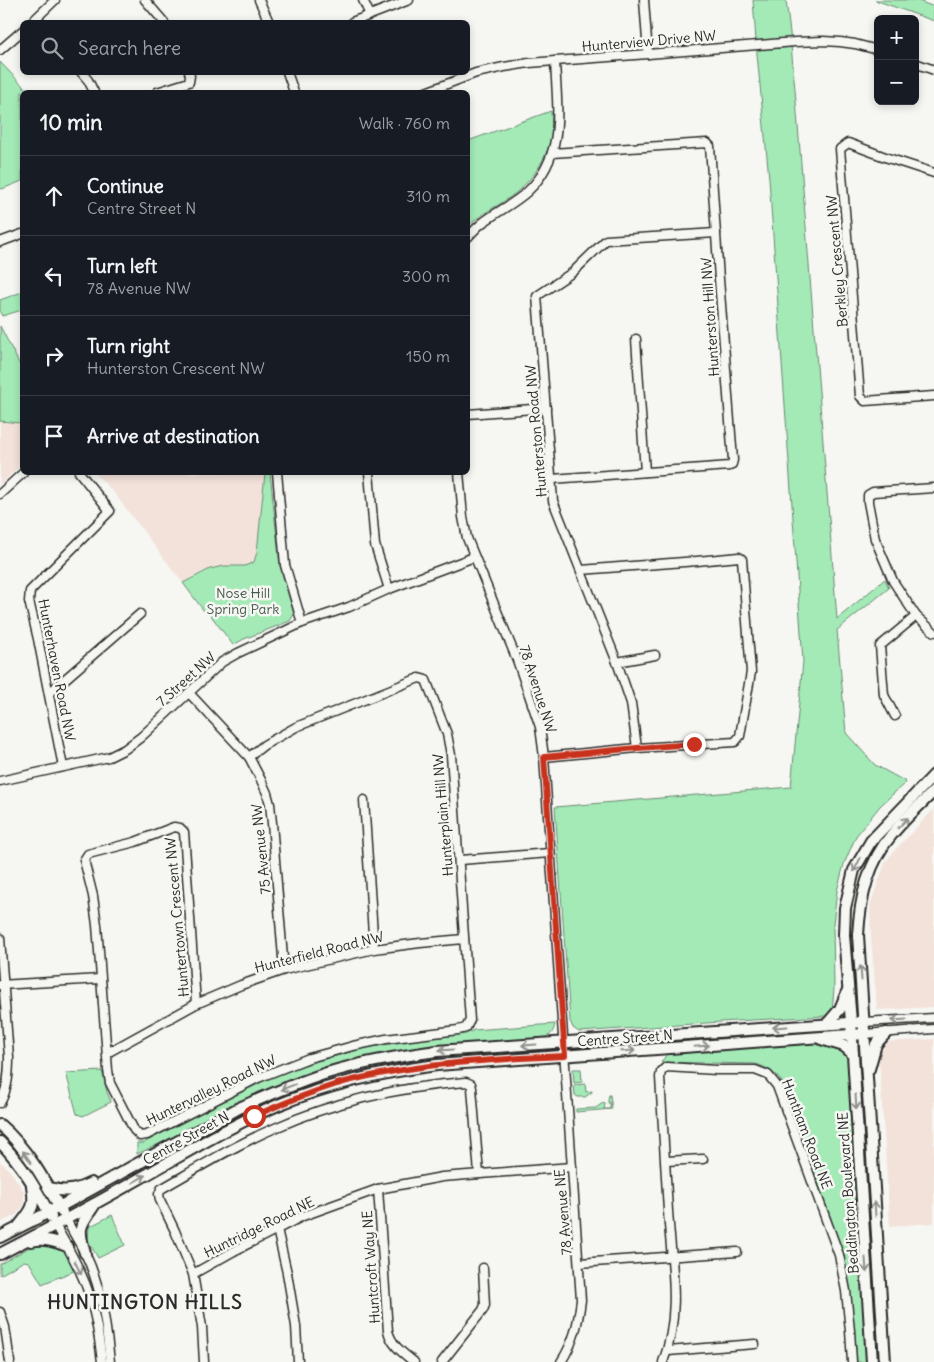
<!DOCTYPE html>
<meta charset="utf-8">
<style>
:root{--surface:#171b24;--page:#20242c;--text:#f1f3f6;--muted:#9ea1a6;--line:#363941}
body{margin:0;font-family:Delius,sans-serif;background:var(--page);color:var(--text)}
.controls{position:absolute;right:15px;top:15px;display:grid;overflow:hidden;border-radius:8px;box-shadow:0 2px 8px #0003}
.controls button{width:45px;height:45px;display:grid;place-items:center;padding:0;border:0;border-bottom:1px solid var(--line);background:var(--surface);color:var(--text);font:25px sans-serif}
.stop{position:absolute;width:15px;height:15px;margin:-11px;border:4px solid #c8321e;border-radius:50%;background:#fff}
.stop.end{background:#c8321e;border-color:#fff;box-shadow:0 1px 5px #0008}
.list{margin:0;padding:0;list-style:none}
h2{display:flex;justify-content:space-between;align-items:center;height:65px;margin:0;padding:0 20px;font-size:21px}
h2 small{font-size:16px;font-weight:400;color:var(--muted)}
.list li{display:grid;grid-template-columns:32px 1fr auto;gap:15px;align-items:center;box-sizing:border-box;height:80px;padding:0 20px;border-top:1px solid var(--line)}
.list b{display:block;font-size:19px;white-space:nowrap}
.list p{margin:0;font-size:16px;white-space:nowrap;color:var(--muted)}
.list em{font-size:16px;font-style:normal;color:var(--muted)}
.icon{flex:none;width:28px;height:28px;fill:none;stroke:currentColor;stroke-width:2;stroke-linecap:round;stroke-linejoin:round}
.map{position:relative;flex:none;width:934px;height:1362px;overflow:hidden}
.search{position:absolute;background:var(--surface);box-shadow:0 2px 8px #0003;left:20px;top:20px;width:450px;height:55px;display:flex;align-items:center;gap:12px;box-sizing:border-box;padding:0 18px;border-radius:8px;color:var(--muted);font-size:19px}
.panel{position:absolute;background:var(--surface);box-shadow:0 2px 8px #0003;left:20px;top:90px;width:450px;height:385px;border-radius:8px}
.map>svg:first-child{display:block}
.built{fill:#f3e2da}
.green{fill:#a4eab7;stroke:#688a71}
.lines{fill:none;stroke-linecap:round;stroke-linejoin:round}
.minor-casing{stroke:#2b2b2b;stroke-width:11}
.major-casing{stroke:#2b2b2b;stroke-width:14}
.minor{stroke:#f6f6f2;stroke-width:8}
.major{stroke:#f6f6f2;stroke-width:10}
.oneway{stroke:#90908e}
.route{stroke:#c8321e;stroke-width:6}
.labels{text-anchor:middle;stroke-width:5;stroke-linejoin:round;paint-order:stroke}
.street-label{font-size:14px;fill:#2b2b2b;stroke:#f6f6f2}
.park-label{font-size:14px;fill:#495b4e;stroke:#f6f6f2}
.district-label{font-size:19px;font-weight:bold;letter-spacing:1px;fill:#2b2b2b;stroke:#f6f6f2}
</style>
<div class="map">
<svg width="934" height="1362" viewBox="0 0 934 1362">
<rect width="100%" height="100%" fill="#f6f6f2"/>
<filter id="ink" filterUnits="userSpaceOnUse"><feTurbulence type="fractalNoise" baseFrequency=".02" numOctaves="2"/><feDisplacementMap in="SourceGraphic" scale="10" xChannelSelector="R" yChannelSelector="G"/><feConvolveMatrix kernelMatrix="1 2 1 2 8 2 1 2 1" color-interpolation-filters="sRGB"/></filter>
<g filter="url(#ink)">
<!-- built -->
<g class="built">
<polygon points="0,326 22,369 22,464 0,485"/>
<polygon points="94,473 265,473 256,558 251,564 245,566 210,569 202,572 183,583 114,493 100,478"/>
<polygon points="934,809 934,1007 877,1010 871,936 870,906 877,885 886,861 896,849"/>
<polygon points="934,1039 934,1223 890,1226 879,1058 886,1042"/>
<polygon points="0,1161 10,1171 24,1191 24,1205 16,1215 0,1223"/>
</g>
<!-- green -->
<g class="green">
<polygon points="753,0 786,0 790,33 797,113 837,619 885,579 889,588 837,630 846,733 875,765 906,782 880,806 856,836 844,864 837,891 833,924 834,989 832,1011 826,1016 735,1021 579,1032 573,1028 570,1021 555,807 791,787 803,661 769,178 757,54"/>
<polygon points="875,0 916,0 934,7 934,21"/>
<polygon points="0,62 29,92 22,92 22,181 2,189 0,188"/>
<path d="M551 111C551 120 553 129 551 139 545 163 529 184 509 198 495 208 479 214 468 227V141Z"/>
<polygon points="22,292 22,310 2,316 0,312 0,300"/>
<polygon points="0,326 22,369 22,418 20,423 0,421"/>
<polygon points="265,473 270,473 280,566 294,614 290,621 244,639 233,645 206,609 204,611 183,583 210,569 224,566 245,566 254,562 257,552"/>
<path d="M555 1024C552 1039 546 1036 533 1040 485 1043 436 1045 388 1053 358 1059 329 1068 300 1077L299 1076 285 1081V1083C234 1103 187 1132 137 1154V1143H144L149 1140 236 1094 281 1073 314 1062 365 1048 427 1038 466 1034 474 1030Z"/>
<path d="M788 1043C802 1043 833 1041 843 1051 846 1054 847 1057 848 1062L868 1362H857C854 1324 851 1287 842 1250L782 1082C775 1073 767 1067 756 1064L661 1062 668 1053 675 1050Z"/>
<polygon points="573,1069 581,1069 582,1082 574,1083"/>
<polygon points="102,1071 107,1092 111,1102 83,1116 77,1114 66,1073"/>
<polygon points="585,1084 586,1092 592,1091 592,1092 585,1097 578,1097 575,1095 574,1085"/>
<polygon points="609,1095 610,1095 612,1109 576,1112 576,1109 596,1108 604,1102 605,1103 604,1109 610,1109 610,1103 608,1103 608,1100"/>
<polygon points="112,1215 125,1245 98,1258 88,1241 89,1227"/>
<polygon points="41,1242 64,1249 69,1255 76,1270 42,1284 29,1262 24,1261 0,1275 0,1264 33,1245"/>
</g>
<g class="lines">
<defs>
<g id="minor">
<polyline points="145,0 164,22"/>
<polyline points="259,0 269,22"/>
<polyline points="363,0 370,15"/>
<polyline points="644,0 648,54"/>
<polyline points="32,22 55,0"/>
<polyline points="352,22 409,0"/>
<polyline points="0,50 22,31"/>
<polyline points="915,63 934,70"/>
<polyline points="81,72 88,80 94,92"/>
<polyline points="287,72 294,92"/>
<polyline points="157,92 189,82 190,76 189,72"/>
<polyline points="426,92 476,73 504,67 529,63 648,54 795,42 823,41 840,42 855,44 878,50"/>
<polyline points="934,173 888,158 848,143 840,149 860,396 865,401 934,396"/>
<path d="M468 237C472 233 476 228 481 224 496 212 514 204 528 191 566 155 557 108 555 61"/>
<polyline points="0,242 22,234"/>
<polyline points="636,339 645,472"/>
<polyline points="468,414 546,408"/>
<polyline points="277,472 285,565 302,623"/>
<polyline points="369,472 375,545 389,589"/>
<path d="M459 472 463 517 467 538 517 660 540 727 544 757 581 1300C578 1324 574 1342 561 1362"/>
<polyline points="552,479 730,466 732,464 733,460 719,279 710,146 707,143 552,153"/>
<polyline points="934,488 873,492 868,495 868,502 875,539 893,581 916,616 934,632"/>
<polyline points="0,494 24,472"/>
<polyline points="617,662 655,655"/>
<polyline points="49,693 140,614"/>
<polyline points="189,693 249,757 261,780 267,793 270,804 272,823 284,970"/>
<polyline points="895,716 884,695 880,646 916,616"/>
<polyline points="637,748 631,703 617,662 553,501 537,296 573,272 606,240 716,233"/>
<polyline points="544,757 637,748 735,742 740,736 751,672 742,559 739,557 697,561 581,570"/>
<polyline points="63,767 38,639 29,601 30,591 110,511 79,472"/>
<polyline points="0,781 109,757 125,749 141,737 222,662 238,653 302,623 349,607 389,589 474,557"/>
<polyline points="364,800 374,949"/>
<polyline points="460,860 550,853"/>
<path d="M0 938 9 1057C9 1073 8 1089 0 1103"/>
<polyline points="0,985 100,979"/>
<polyline points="196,1004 184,832 180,828 174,827 135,842 88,854 84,860 93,896 97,925 108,1070 110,1083 134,1130 140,1136 147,1135 258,1078 309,1058 353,1046 386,1039 458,1030 466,1028 470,1020 451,755 447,734 426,680 419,678 296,727 264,745 249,757"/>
<polyline points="864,1022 934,1018"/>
<polyline points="864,1034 934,1029"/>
<polyline points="107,1053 196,1004 241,985 284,970 374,949 420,943 464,939"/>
<polyline points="666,1161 703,1159"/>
<path d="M378 1189 388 1331C392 1346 403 1353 414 1362"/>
<path d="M66 1219C72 1231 79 1242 85 1253 102 1288 106 1324 110 1362"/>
<path d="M55 1225C66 1244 77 1263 85 1283 95 1308 99 1335 102 1362"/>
<polyline points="277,1229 287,1273 296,1326 298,1362"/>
<polyline points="579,1263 737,1252"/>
<polyline points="193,1274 234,1251 303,1216 378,1189 442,1177 572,1167"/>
<polyline points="0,1312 5,1327 10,1362"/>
<polyline points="668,1351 755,1344"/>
<path d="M204 1362 202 1327 193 1274 175 1231 160 1200 159 1194 161 1189C198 1168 235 1145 275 1128 335 1101 401 1087 466 1082L471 1084 472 1088 479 1174"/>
<polyline points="442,1362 483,1310 485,1305 483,1268"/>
<path d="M663 1362C682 1313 671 1261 668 1211 665 1166 663 1121 660 1077L661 1072 666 1067 716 1070H755L768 1075 777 1086 839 1255 846 1291 850 1331 852 1362"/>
</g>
<g id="major">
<polyline points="828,1023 840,1009 847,992"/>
<polyline points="821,1039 844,1046 853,1054"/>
<polyline points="869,1069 876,1044 886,1033"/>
<path d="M0 1125C27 1148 45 1181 62 1212"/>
<path d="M0 1142C22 1164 37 1190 51 1217"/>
<path d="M50 1188C65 1193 77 1190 91 1183"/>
<path d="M19 1226C31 1210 36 1208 32 1186"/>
<path d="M0 1237 59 1207 237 1109C266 1096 296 1083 327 1073 363 1062 400 1056 437 1051L864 1022"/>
<path d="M31 1241C45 1238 54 1241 67 1246"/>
<path d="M85 1253C77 1226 80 1227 95 1204"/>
<path d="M0 1254C46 1230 92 1206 137 1180 184 1154 229 1126 278 1105 329 1084 382 1072 437 1065L864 1034"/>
<polyline points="872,1362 851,1022 844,935 845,908 854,870 871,841 934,775"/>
<path d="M885 1362 858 935C860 898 868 862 893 833 905 818 920 805 934 791"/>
</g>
</defs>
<!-- minor casing -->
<use href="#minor" class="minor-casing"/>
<!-- major casing -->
<use href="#major" class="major-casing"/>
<!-- minor -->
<use href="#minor" class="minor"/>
<!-- major -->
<use href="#major" class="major"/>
</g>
<!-- one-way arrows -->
<defs><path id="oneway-shaft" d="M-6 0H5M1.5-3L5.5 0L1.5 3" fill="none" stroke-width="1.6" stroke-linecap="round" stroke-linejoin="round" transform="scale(1.25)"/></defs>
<g class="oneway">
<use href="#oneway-shaft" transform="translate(903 823) rotate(-46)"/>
<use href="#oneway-shaft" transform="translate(857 865) rotate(116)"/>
<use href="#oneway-shaft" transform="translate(861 973) rotate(-94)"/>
<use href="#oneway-shaft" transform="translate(899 1020) rotate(176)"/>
<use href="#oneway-shaft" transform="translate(780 1027) rotate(176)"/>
<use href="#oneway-shaft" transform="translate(529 1045) rotate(176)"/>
<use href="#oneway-shaft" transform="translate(702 1046) rotate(-5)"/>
<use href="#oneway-shaft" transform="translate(446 1050) rotate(176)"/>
<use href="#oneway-shaft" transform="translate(628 1051) rotate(-4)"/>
<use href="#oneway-shaft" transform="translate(288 1087) rotate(159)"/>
<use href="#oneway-shaft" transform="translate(856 1102) rotate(86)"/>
<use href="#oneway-shaft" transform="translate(27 1157) rotate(-125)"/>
<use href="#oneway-shaft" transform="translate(139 1179) rotate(-30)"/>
<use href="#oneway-shaft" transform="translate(875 1209) rotate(-94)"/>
<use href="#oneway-shaft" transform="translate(866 1265) rotate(86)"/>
<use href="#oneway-shaft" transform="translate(78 1268) rotate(63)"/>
</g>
</g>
<g class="lines" filter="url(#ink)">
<!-- route -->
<path class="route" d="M254 1116C281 1104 309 1093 337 1084 409 1064 490 1059 565 1056L544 757 637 748 694 744"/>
</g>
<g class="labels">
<!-- street labels -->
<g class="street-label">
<text transform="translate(649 41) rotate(-5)" y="5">Hunterview Drive NW</text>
<text transform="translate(837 261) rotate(-95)" y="5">Berkley Crescent NW</text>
<text transform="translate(710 317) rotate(-94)" y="5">Hunterston Hill NW</text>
<text transform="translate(536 431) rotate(-95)" y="5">Hunterston Road NW</text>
<text transform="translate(57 670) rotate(79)" y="5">Hunterhaven Road NW</text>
<text transform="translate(186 679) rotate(-42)" y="5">7 Street NW</text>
<text transform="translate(538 689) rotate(72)" y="5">78 Avenue NW</text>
<text transform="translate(443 815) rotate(-95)" y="5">Hunterplain Hill NW</text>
<text transform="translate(261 849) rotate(-96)" y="5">75 Avenue NW</text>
<text transform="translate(177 917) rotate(-95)" y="5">Huntertown Crescent NW</text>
<text transform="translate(319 952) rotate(-14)" y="5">Hunterfield Road NW</text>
<text transform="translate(625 1038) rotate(-4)" y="5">Centre Street N</text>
<text transform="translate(211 1090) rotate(-26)" y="5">Huntervalley Road NW</text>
<text transform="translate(807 1134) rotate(69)" y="5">Huntham Road NE</text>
<text transform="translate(186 1138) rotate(-29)" y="5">Centre Street N</text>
<text transform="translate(848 1193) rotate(-94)" y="5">Beddington Boulevard NE</text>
<text transform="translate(563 1212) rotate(-95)" y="5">78 Avenue NE</text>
<text transform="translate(259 1227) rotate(-26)" y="5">Huntridge Road NE</text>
<text transform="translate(371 1267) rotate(-94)" y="5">Huntcroft Way NE</text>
</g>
<!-- park labels -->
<g class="park-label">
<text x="243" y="598">Nose Hill<tspan x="243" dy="16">Spring Park</tspan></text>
</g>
<!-- district labels -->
<g class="district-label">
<text x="145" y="1309">HUNTINGTON HILLS</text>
</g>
</g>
</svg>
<div class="controls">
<button>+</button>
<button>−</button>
</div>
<div class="stop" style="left:254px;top:1116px"></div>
<div class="stop end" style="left:694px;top:744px"></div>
<div class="search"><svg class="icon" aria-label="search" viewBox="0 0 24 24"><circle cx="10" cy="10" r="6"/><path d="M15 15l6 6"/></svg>Search here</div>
<section class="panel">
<h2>10 min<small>Walk · 760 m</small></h2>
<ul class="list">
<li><svg class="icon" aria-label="ahead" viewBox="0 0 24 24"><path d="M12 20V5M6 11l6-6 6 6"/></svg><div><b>Continue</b><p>Centre Street N</p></div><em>310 m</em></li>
<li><svg class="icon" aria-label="left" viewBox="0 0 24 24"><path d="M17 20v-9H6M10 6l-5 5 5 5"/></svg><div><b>Turn left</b><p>78 Avenue NW</p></div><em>300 m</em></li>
<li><svg class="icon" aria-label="right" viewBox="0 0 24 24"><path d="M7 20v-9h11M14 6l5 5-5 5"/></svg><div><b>Turn right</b><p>Hunterston Crescent NW</p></div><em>150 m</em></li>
<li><svg class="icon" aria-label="arrive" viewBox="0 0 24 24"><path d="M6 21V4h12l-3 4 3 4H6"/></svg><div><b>Arrive at destination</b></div></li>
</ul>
</section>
</div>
